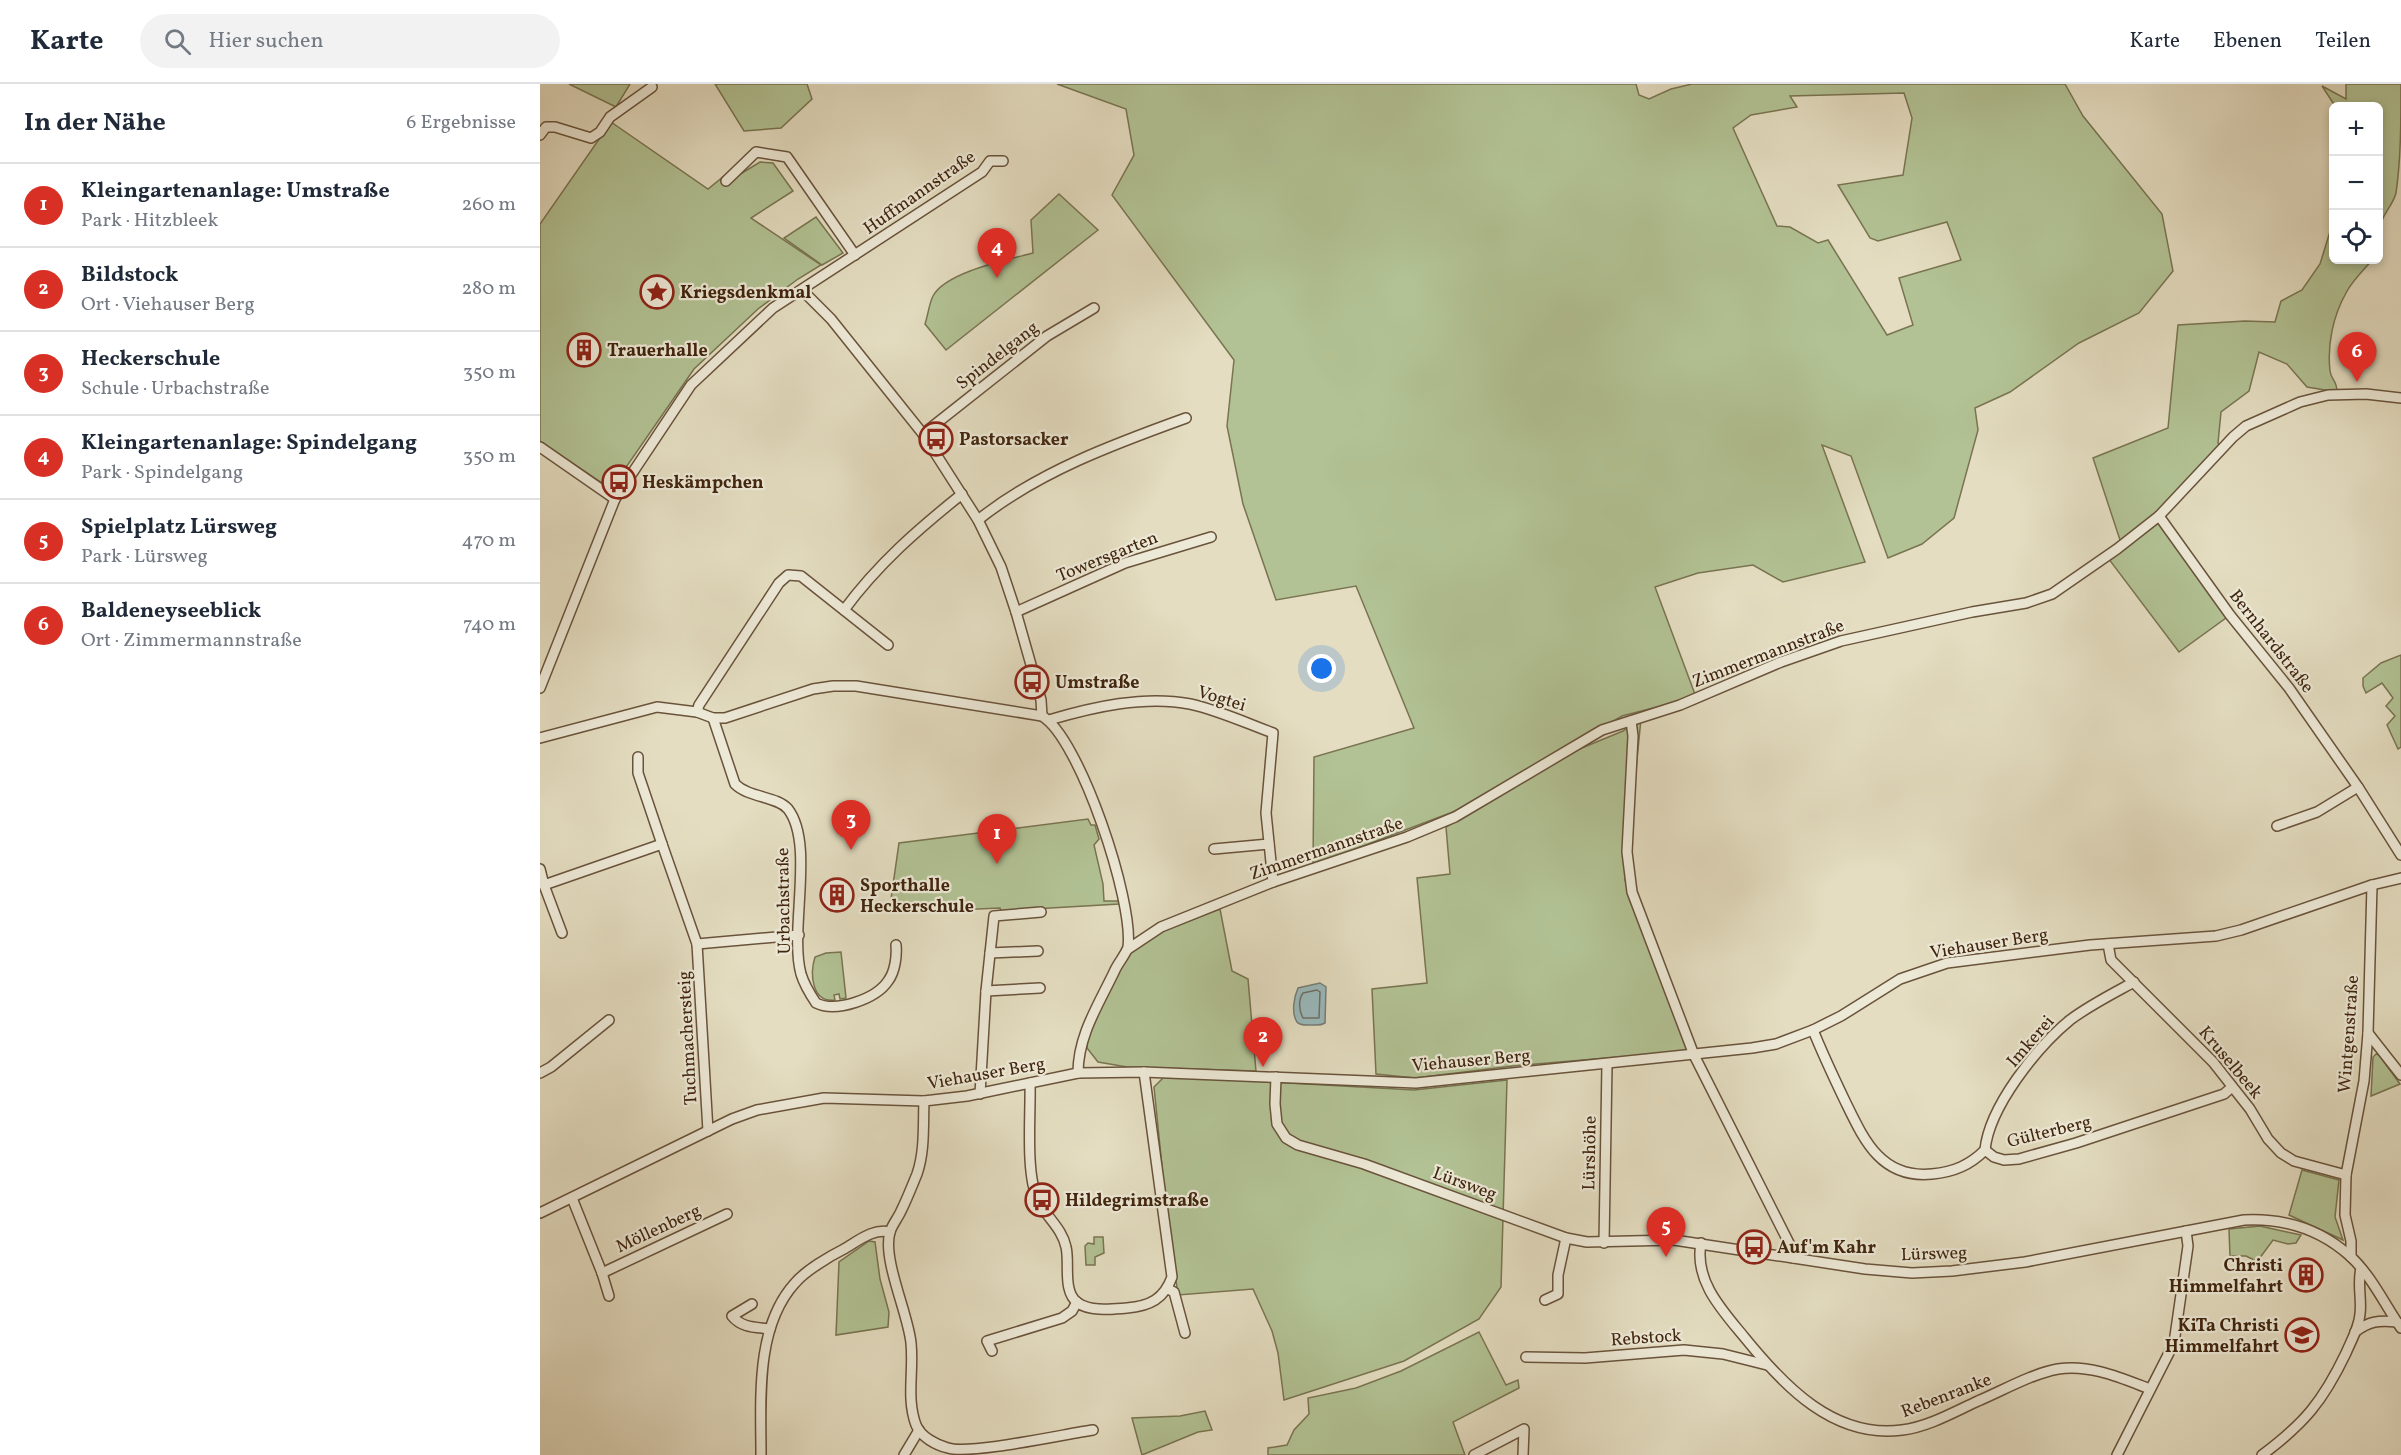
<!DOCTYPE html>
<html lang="de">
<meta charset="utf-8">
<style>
:root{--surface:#fff;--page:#f2f2f3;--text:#1f2937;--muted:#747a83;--line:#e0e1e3;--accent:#d93025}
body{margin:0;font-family:Vollkorn,serif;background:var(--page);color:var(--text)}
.controls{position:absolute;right:18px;top:18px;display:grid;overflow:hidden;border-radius:9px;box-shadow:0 3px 9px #0003}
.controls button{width:54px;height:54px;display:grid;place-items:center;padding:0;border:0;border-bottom:2px solid var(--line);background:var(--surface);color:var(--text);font:30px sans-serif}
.you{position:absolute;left:782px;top:585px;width:21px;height:21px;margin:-15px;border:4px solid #fff;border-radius:50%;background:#1a73e8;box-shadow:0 0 0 9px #1a73e833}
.badge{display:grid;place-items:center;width:39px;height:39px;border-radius:50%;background:var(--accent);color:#fff;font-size:20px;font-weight:700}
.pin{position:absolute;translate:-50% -50px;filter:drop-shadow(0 2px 3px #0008)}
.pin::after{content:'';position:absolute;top:32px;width:21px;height:18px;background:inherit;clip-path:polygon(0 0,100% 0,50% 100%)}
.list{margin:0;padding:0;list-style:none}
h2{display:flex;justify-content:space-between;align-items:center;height:78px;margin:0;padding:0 24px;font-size:26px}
h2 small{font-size:20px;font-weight:400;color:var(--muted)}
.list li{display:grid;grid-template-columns:39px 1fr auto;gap:18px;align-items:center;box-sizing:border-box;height:84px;padding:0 24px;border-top:2px solid var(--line)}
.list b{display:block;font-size:22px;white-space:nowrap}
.list p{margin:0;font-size:20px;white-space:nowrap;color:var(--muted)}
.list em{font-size:20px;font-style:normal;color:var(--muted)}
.icon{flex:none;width:33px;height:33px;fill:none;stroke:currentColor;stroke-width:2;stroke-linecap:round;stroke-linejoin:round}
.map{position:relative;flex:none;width:1861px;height:1371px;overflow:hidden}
header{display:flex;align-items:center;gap:36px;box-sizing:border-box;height:84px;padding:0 30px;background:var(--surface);border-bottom:2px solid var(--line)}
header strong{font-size:28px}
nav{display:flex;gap:33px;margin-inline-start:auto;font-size:21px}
.search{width:420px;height:54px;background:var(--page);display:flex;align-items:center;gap:15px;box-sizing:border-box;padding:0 21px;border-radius:33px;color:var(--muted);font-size:22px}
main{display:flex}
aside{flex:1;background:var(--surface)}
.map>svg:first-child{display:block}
.green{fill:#b2c294;stroke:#797451;stroke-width:1.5;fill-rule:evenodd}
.water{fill:#9ababd;stroke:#767e77;stroke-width:1.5}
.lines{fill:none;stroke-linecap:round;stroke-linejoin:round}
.shore{stroke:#6d7066;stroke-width:1.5}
.minor-casing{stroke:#69533b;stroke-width:12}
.minor{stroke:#ede9d7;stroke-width:9}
.labels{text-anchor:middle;stroke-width:4.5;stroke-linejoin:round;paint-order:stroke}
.street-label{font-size:18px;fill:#40250e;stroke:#ede9d7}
.poi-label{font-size:18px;font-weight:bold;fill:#40250e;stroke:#ede9d7;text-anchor:start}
</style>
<header>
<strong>Karte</strong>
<div class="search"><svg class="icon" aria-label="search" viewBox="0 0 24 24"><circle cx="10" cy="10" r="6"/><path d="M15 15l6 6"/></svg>Hier suchen</div>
<nav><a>Karte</a><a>Ebenen</a><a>Teilen</a></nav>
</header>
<main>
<aside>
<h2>In der Nähe<small>6 Ergebnisse</small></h2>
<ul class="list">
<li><span class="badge">1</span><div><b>Kleingartenanlage: Umstraße</b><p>Park · Hitzbleek</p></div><em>260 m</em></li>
<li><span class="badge">2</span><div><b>Bildstock</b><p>Ort · Viehauser Berg</p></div><em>280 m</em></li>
<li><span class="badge">3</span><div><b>Heckerschule</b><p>Schule · Urbachstraße</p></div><em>350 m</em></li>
<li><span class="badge">4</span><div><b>Kleingartenanlage: Spindelgang</b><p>Park · Spindelgang</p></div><em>350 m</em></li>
<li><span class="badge">5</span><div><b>Spielplatz Lürsweg</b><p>Park · Lürsweg</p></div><em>470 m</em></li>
<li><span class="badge">6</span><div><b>Baldeneyseeblick</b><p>Ort · Zimmermannstraße</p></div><em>740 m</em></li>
</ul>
</aside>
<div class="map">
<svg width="1861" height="1371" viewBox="0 0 1861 1371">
<rect width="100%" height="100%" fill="#e4ddc1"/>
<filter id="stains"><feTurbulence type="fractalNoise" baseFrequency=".00333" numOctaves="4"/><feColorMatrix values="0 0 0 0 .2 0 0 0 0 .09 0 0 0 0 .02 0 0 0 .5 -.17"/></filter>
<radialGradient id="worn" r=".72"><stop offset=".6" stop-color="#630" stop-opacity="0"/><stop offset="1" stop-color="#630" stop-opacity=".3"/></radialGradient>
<!-- green -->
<g class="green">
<polygon points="29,0 90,0 76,23"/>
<polygon points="175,0 267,0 272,15 241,44 204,47"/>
<path d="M517 0H1096L1099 11 1109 15 1131 5 1152 0H1525L1543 32 1622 130 1633 187 1599 229 1539 259 1470 308 1435 324 1438 346 1414 434 1382 460 1348 474 1311 372 1282 361 1325 478 1243 498 1213 481 1158 489 1115 503 1156 613 1082 632 926 723 773 781 774 673 874 644 816 502 736 516 703 420 687 342 694 276 572 111 594 71 586 25ZM1364 9 1372 34 1363 91 1298 101 1330 154 1338 157 1407 138 1421 176 1359 194 1373 241 1347 251 1288 156 1278 159 1250 143 1237 142 1193 44 1211 31 1257 23 1250 12Z"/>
<path d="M1806 0H1861C1861 35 1861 75 1856 109 1852 124 1841 130 1839 147L1838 22H1795L1782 2 1806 15Z"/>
<polygon points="71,38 168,105 184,92 189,97 220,78 233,79 253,107 211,134 281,181 258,195 218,225 154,285 71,405 0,357 0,140"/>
<path d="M519 110 558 146 406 266 385 240C388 231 389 220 393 212 406 188 467 176 493 169L491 136Z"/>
<polygon points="276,133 303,169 282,181 244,154"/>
<path d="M1793 138 1794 176H1832C1824 186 1812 197 1806 209 1793 232 1787 261 1790 287 1791 296 1797 296 1797 308L1767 303 1747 280 1719 268 1709 307 1681 328 1678 359 1681 364 1631 416 1581 459 1553 374 1628 344 1638 241 1705 237 1735 238 1741 217 1762 206 1780 180Z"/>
<polygon points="1620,434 1690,531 1639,568 1568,474"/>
<polygon points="1861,571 1861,663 1858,665 1847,641 1855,632 1846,622 1853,614 1842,599 1826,609 1823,602 1823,594 1841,579"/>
<polygon points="1101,635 1085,796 1149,967 973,982 875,994 836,990 832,905 887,899 877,794 910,790 906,743 1037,666 1083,647"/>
<polygon points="548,735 551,741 555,741 559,755 554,761 563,800 564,817 578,817 579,820 461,827 460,824 349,829 359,759"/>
<polygon points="680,825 692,887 708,895 716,987 587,983 558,978 547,964 548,951 589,869 623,847"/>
<path d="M301 868 306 914 300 915 299 910 294 911 295 916C271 919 270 889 275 873L286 869Z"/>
<polygon points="1836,970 1839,971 1860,1000 1831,1012 1833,973"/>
<polygon points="625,992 874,1006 967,996 961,1203 939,1235 864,1277 744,1316 738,1269 732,1247 713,1205 638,1211 626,1122 614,1003"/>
<polygon points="1762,1086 1799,1096 1795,1133 1803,1156 1749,1131"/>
<polygon points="1720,1142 1761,1151 1756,1159 1748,1160 1733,1156 1719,1175 1714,1176 1706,1172 1690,1172 1689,1145"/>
<polygon points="554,1153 563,1153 564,1169 555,1173 555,1181 546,1181 545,1162 548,1159 554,1160"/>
<polygon points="329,1157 335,1158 340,1195 349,1228 348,1243 296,1251 299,1178"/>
<polygon points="939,1248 966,1301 978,1296 979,1304 913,1338 925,1371 728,1371 728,1364 747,1361 754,1346 769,1330 768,1314 816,1304 861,1287"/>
<polygon points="665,1327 672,1346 658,1348 602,1371 592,1334 640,1332"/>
</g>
<!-- water -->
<path class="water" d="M780 899 786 903 785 939C780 942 777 941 771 941 767 941 760 942 757 938 751 929 754 913 758 904Z"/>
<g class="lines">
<!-- shore -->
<path class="shore" d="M777 906 780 908 779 934H763C759 927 758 916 763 909Z"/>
<defs>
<g id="minor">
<polyline points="0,51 6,43 15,43 51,54 60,48 70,33 112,3"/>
<polyline points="186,97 216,68 247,73 315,171"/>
<polyline points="262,206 291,235 383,350 438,436 461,483 476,528 501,616 502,632"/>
<polyline points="383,350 507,252 554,224"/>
<polyline points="0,363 75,415"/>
<polyline points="1619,432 1690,531 1749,604 1818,703 1861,771"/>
<path d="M438 436C498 388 574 360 646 334"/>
<path d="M304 526C338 480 377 446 422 410"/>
<polyline points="476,528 585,479 671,453"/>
<polyline points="0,604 75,415 151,301 233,224 442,88 450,77 463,77"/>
<polyline points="157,628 159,621 239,499 248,491 261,492 348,561"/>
<path d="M173 634 195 700C209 714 237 712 248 725 275 760 249 846 261 890 264 900 270 910 276 919 296 929 336 915 348 897 355 888 357 872 356 861"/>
<path d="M509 636C553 623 605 611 650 620 678 626 706 639 733 649L726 729 733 798"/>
<polyline points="1091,637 1093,652 1087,768 1092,808 1154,971 1251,1163 1253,1174"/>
<path d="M0 654 117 623 157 628 173 634H185L273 605 293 602H316L502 632C540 654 594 818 588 863 586 870 578 879 575 886 559 920 538 951 538 989"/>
<polyline points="98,673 98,689 122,760"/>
<polyline points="1737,742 1777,728 1818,703"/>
<polyline points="674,765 729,760"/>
<polyline points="0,785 4,801 122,760 157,860 168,1047"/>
<polyline points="4,801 22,849"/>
<polyline points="157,860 259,851"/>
<polyline points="1568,860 1571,876 1673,978 1710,1025 1728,1055 1741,1069 1754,1077 1806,1091"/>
<polyline points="588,865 621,843 733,798 867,753 915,733 1062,646 1140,621 1241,578 1301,557 1432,528 1486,519 1512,510 1577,465 1619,432 1693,353 1706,342 1760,318 1788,311 1826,310 1861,314"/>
<polyline points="450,869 498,867"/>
<polyline points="446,907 500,904"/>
<path d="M1273 946C1283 971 1294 994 1305 1017 1324 1056 1341 1095 1392 1090 1414 1088 1430 1081 1445 1066L1454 1073 1464 1076 1479 1075 1536 1059 1684 1010 1692 1003"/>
<polyline points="1828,949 1861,991"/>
<polyline points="0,989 11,983 69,936"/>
<path d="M736 993 735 1020 737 1040 746 1054 758 1061 824 1080 1026 1154 1047 1158 1134 1156 1325 1185 1372 1189 1412 1187 1485 1178 1704 1136C1744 1134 1780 1145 1810 1172 1831 1191 1845 1221 1861 1244"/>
<path d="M490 999C491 1029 485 1090 498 1116 506 1133 522 1144 526 1163 530 1179 522 1208 538 1219 551 1228 572 1225 587 1224 610 1222 624 1215 632 1193L604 988"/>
<polyline points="440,1010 446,907 454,832 501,828"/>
<path d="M384 1017C383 1041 385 1067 377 1090 372 1102 367 1115 361 1127 358 1134 352 1141 350 1148 342 1175 368 1229 371 1259 374 1287 366 1314 376 1341 381 1353 396 1361 408 1364 430 1371 525 1350 553 1346"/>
<path d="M1445 1066C1449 1023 1497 963 1530 936 1550 921 1572 910 1594 898"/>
<polyline points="32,1114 62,1189 69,1212"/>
<polyline points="0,1129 192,1035 217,1026 284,1014 384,1017 427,1012 538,989 604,988 876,999 1212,964 1236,960 1273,946 1301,932 1360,895 1407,879 1550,861 1676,852 1701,846 1832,801 1861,794"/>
<polyline points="1064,1159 1067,980"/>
<path d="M1161 1159C1154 1197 1182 1226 1205 1254 1244 1302 1294 1355 1362 1346 1388 1343 1414 1328 1438 1317 1464 1306 1491 1290 1518 1285 1550 1280 1581 1294 1610 1305"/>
<polyline points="1811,1173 1811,1157 1805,1131 1806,1091 1824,997 1828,949 1832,801"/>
<polyline points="62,1189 187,1130"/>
<polyline points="628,1205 634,1208 645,1249"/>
<polyline points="1005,1216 1018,1210 1018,1191 1026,1154"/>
<path d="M212 1220 192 1232C202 1244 215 1243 230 1245"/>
<path d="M1815 1248C1829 1237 1839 1236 1857 1238"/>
<polyline points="452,1267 447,1257 522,1234 532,1227 537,1218"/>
<polyline points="986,1273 1045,1274 1144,1266 1183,1270 1227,1281"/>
<path d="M221 1371C221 1315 215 1243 255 1199 265 1187 290 1172 304 1165 318 1157 333 1144 350 1148"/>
<polyline points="364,1371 379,1346"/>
<polyline points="934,1371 984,1345 983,1371"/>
<polyline points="1577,1371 1634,1259 1648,1162 1646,1147"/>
<path d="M1722 1371C1765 1339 1783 1317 1806 1269 1811 1257 1819 1244 1820 1230 1822 1215 1817 1200 1821 1184"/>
</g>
</defs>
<!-- minor casing -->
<use href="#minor" class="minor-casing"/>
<!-- minor -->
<use href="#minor" class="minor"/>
</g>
<!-- icons -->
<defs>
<symbol id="sight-ring" viewBox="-11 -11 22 22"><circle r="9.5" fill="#ede9d7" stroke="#8f2418" stroke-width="1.5"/><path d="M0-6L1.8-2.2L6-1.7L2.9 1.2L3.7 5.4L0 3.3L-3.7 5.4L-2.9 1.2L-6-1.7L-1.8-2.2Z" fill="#8f2418"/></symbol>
<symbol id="building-ring" viewBox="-11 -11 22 22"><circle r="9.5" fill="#ede9d7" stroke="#8f2418" stroke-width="1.5"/><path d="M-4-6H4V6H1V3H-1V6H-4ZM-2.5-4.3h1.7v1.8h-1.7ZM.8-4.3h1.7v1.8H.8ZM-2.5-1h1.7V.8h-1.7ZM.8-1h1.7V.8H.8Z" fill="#8f2418"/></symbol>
<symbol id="bus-ring" viewBox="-11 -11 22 22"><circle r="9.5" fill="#ede9d7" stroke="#8f2418" stroke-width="1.5"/><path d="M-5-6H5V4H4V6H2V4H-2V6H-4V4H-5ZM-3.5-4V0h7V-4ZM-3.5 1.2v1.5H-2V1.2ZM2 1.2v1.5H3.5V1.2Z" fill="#8f2418"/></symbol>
<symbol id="school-ring" viewBox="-11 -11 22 22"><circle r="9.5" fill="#ede9d7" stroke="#8f2418" stroke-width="1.5"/><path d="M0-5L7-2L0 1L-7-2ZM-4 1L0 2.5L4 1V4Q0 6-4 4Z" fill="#8f2418"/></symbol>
</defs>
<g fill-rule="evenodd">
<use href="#sight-ring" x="98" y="189" width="38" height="38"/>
<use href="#building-ring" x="25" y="247" width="38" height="38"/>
<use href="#bus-ring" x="377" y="336" width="38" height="38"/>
<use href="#bus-ring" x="60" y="379" width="38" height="38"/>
<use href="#bus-ring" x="473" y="579" width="38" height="38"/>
<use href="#building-ring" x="278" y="792" width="38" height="38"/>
<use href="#bus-ring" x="483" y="1097" width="38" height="38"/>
<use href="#bus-ring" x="1195" y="1144" width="38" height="38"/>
<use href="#building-ring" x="1747" y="1172" width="38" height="38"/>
<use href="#school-ring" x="1743" y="1232" width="38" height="38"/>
</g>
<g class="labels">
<!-- street labels -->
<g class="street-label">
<text transform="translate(379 108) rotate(-35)" y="6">Huffmannstraße</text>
<text transform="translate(457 271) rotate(-38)" y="6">Spindelgang</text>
<text transform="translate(567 472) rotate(-22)" y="6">Towersgarten</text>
<text transform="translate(1732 557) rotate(52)" y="6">Bernhardstraße</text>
<text transform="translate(1228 569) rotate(-21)" y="6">Zimmermannstraße</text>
<text transform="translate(682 614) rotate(17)" y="6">Vogtei</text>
<text transform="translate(786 764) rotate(-19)" y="6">Zimmermannstraße</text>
<text transform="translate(243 817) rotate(-91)" y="6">Urbachstraße</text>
<text transform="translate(1449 859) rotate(-9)" y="6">Viehauser Berg</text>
<text transform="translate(1808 950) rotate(-86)" y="6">Wintgenstraße</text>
<text transform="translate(147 954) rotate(-93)" y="6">Tuchmachersteig</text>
<text transform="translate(1490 957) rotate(-49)" y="6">Imkerei</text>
<text transform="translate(931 976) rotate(-5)" y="6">Viehauser Berg</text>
<text transform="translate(1691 978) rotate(50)" y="6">Kruselbeek</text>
<text transform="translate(446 989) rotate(-10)" y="6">Viehauser Berg</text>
<text transform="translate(1509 1047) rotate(-14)" y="6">Gülterberg</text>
<text transform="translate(1049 1069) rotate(-89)" y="6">Lürshöhe</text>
<text transform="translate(925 1099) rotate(20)" y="6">Lürsweg</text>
<text transform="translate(118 1144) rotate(-25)" y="6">Möllenberg</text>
<text transform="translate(1394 1169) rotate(-2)" y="6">Lürsweg</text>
<text transform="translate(1106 1253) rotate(-4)" y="6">Rebstock</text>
<text transform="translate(1406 1311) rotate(-21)" y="6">Rebenranke</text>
</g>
<!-- poi labels -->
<g class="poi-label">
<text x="140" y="214">Kriegsdenkmal</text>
<text x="67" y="272">Trauerhalle</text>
<text x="419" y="361">Pastorsacker</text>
<text x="102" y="404">Heskämpchen</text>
<text x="515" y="604">Umstraße</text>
<text x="320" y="807">Sporthalle<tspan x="320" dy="21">Heckerschule</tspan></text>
<text x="525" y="1122">Hildegrimstraße</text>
<text x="1237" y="1169">Auf'm Kahr</text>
<text x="1743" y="1187" text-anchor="end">Christi<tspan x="1743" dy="21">Himmelfahrt</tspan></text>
<text x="1739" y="1247" text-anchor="end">KiTa Christi<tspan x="1739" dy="21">Himmelfahrt</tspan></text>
</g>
</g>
<rect width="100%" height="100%" filter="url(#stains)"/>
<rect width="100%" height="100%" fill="url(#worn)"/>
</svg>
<div class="controls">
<button>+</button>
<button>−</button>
<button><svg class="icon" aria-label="locate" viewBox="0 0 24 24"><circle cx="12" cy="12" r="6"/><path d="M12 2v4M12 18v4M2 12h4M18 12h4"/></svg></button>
</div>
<div class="you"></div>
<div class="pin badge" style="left:457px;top:780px">1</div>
<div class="pin badge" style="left:723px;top:983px">2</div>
<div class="pin badge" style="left:311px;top:766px">3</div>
<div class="pin badge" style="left:457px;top:194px">4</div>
<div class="pin badge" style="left:1126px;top:1173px">5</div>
<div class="pin badge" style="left:1817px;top:298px">6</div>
</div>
</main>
